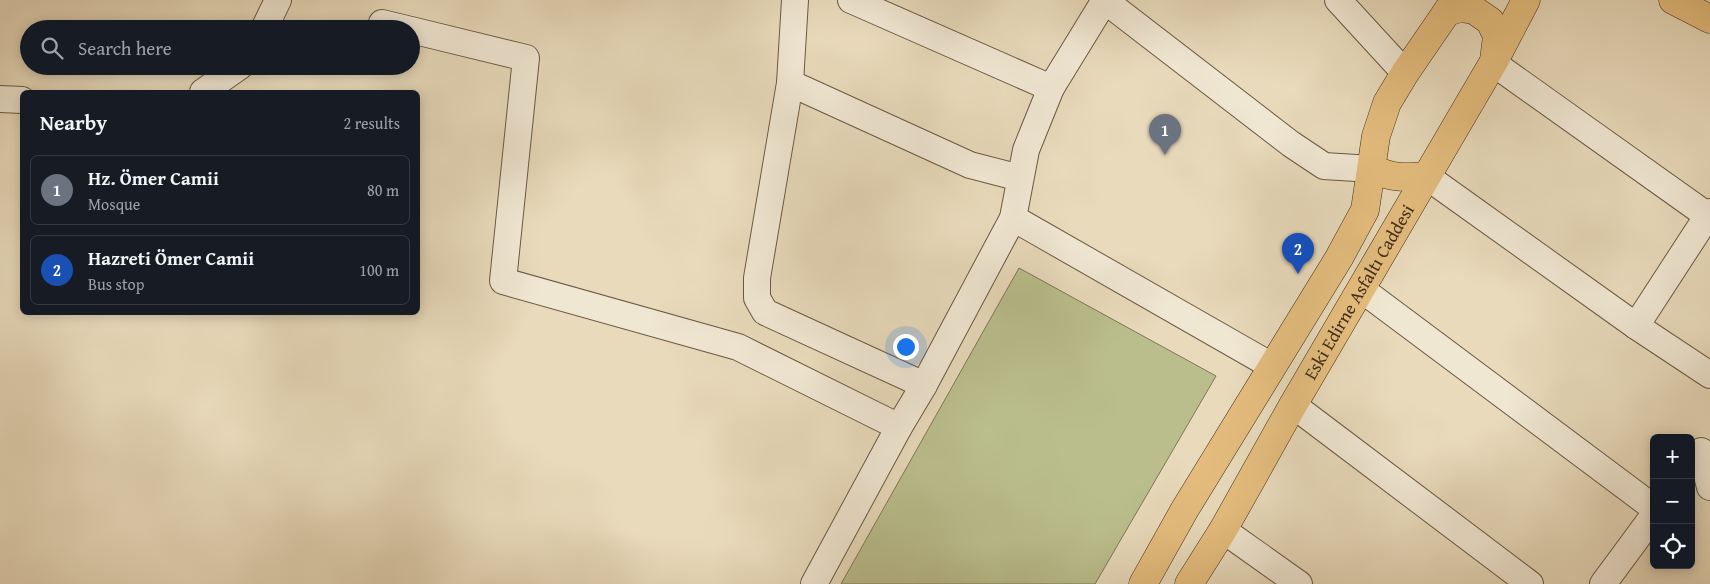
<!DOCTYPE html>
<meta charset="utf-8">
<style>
:root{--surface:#171b24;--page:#242831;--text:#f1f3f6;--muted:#9ea1a6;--line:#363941;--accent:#0b8043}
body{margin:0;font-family:"Gentium Book Plus",serif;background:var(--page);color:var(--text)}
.controls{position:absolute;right:15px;bottom:15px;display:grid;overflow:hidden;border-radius:8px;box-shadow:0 2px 12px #0003}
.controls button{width:45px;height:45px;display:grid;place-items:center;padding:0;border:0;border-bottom:1px solid var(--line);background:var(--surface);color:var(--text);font:25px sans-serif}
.you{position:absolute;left:905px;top:346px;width:18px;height:18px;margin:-12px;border:4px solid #fff;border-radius:50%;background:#1a73e8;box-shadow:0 0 0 8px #1a73e833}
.badge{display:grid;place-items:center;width:32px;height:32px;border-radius:50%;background:var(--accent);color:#fff;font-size:16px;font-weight:700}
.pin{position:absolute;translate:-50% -41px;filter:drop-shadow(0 1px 2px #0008)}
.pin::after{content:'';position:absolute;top:26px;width:18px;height:15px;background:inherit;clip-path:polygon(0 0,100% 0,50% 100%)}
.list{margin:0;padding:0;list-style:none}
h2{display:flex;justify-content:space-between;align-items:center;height:65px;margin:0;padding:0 20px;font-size:21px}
h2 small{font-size:16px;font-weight:400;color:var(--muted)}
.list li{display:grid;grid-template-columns:32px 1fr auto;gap:15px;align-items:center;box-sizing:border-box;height:70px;margin:0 10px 10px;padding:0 10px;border:1px solid var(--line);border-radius:8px}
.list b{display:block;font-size:19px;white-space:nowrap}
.list p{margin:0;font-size:16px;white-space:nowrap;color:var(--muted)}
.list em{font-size:16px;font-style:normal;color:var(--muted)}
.icon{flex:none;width:28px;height:28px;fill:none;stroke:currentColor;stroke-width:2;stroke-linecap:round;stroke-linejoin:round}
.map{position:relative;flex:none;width:1710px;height:584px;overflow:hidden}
.search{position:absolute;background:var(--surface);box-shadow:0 2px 12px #0003;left:20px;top:20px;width:400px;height:55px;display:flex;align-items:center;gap:12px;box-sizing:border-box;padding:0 18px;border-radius:28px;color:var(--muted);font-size:19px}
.panel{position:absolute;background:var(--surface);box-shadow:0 2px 12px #0003;left:20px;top:90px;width:400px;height:225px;border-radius:8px}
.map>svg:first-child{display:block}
.green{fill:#babe8d;stroke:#7e7654}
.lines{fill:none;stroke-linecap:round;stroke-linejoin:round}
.minor-casing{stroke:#6b5844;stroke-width:28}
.major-casing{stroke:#412d1c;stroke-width:29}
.minor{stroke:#f0e7d3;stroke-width:26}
.major{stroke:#e4bd7e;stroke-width:28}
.labels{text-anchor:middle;stroke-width:5;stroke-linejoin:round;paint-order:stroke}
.street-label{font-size:18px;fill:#412d1c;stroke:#f0e7d3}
</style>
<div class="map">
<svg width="1710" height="584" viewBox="0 0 1710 584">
<rect width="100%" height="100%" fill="#e8dabb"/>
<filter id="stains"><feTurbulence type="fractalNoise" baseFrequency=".004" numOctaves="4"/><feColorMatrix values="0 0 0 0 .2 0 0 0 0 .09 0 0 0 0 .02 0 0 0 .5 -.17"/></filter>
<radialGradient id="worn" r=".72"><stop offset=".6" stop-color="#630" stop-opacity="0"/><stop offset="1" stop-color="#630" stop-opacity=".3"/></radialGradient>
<!-- green -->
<polygon class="green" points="1019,268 1216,376 1095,584 841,584"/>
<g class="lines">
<defs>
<g id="minor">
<polyline points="795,0 790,83 970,165 1020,178"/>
<polyline points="851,0 1051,88"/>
<polyline points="1104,0 1291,144 1324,166 1372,169"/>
<polyline points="1338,0 1405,73"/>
<polyline points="382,23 407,29"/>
<polyline points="264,29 278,0"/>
<polyline points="411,30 526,58 503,281 738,347 899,427"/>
<polyline points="1493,63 1708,216"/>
<polyline points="790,83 757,278 757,298 765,312 924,385"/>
<polyline points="203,92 240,66"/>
<polyline points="0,99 22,100"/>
<polyline points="1426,176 1636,326 1710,375"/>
<polyline points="1013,218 1272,366"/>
<polyline points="1361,289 1654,508"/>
<polyline points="1636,326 1710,212"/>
<polyline points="1293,405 1530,584"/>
<polyline points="1701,451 1710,487"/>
<polyline points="1223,530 1299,584"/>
<polyline points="814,584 899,427 924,385 1013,218 1026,150 1051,88 1105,0"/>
<polyline points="1603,584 1654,515"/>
</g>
<g id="major">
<polyline points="1673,0 1710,19"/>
<polyline points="1447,12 1460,8 1474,10 1490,21 1497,36 1494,61"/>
<path d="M1372 169C1392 178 1404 178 1426 176"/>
<polyline points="1143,584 1185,509 1339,258 1365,210 1376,136 1387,103 1405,73 1455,0"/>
<path id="s1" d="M1189 584 1223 530 1293 405 1493 63 1526 0"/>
</g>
</defs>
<!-- minor casing -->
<use href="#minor" class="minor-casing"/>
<!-- major casing -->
<use href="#major" class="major-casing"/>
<!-- minor -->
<use href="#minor" class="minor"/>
<!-- major -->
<use href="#major" class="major"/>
</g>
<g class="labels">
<!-- street labels -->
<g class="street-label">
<text dy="6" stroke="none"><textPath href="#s1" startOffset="338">Eski Edirne Asfaltı Caddesi</textPath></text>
</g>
</g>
<rect width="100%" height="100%" filter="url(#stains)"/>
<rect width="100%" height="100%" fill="url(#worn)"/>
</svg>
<div class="controls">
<button>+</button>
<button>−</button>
<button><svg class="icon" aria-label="locate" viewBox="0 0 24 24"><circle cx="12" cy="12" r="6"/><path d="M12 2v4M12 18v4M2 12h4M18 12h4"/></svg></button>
</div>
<div class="you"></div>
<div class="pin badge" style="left:1165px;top:155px;background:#6b7280">1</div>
<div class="pin badge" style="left:1298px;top:274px;background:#1a4fb4">2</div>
<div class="search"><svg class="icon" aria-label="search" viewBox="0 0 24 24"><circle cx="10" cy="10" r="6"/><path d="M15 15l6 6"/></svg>Search here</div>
<section class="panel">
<h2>Nearby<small>2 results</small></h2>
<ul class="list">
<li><span class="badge" style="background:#6b7280">1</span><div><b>Hz. Ömer Camii</b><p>Mosque</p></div><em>80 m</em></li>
<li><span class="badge" style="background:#1a4fb4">2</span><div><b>Hazreti Ömer Camii</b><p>Bus stop</p></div><em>100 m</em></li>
</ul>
</section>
</div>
